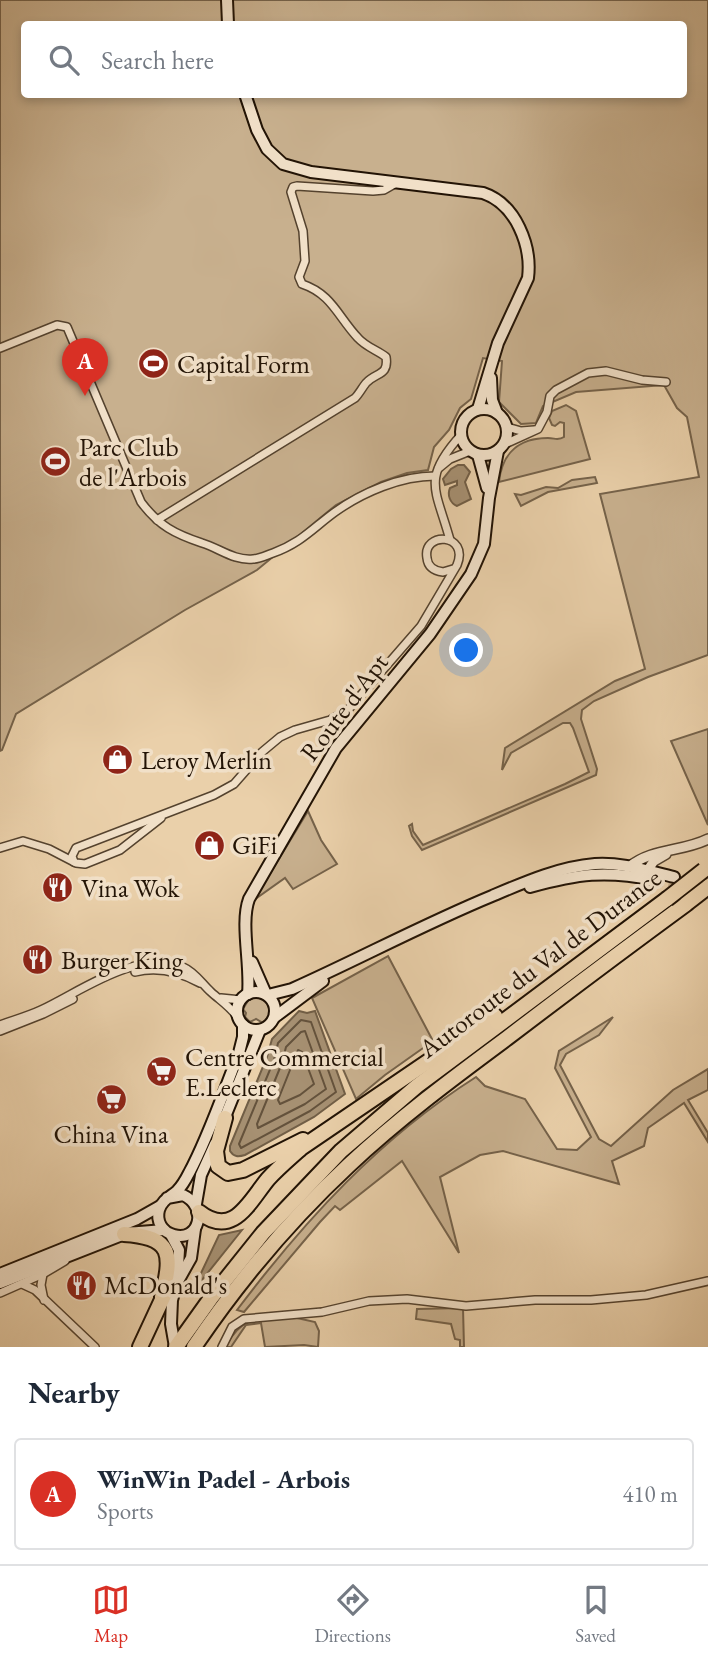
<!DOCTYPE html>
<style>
:root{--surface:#fff;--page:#f2f2f3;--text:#1f2937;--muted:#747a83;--line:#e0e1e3;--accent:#d93025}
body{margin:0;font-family:"EB Garamond",serif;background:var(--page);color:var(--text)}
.you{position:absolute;left:467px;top:651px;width:24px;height:24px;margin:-18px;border:5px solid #fff;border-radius:50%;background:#1a73e8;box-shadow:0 0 0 10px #1a73e833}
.badge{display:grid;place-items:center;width:46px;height:46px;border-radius:50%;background:var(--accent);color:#fff;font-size:23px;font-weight:700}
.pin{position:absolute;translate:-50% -58px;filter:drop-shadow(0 2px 4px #0008)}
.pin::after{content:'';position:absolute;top:37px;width:24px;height:21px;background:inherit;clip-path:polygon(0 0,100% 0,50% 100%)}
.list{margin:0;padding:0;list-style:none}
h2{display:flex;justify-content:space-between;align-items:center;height:91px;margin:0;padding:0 28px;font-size:30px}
h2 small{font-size:23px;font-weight:400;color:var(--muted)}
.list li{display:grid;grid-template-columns:46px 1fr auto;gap:21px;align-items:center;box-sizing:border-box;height:112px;margin:0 14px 14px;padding:0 14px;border:2px solid var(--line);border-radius:7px}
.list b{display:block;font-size:26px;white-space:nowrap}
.list p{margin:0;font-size:23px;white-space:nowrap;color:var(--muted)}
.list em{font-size:23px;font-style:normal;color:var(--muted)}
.icon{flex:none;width:38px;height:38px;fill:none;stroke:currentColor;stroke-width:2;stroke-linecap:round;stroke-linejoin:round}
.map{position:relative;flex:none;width:708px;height:1347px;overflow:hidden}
.search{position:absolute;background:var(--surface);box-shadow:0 4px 10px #0003;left:21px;right:21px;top:21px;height:77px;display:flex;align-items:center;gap:18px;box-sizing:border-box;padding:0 24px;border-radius:7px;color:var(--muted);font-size:26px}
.sheet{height:217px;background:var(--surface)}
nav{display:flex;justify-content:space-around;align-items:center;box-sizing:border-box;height:98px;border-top:2px solid var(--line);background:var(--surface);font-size:19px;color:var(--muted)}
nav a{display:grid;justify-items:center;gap:4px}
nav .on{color:var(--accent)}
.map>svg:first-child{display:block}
.green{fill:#c8b08e;stroke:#75624a;stroke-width:2;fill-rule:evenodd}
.water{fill:#a69072;stroke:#715e46;stroke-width:2}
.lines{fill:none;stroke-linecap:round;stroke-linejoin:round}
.shore{stroke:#64523c;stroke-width:2}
.secondary-tunnel{stroke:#c2aa89;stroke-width:10;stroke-dasharray:10 5;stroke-linecap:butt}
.minor-casing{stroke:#54422e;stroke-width:10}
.tertiary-casing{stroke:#54422e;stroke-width:12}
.secondary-casing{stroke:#221305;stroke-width:14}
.motorway-casing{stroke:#221305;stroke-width:18}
.minor{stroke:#f1e0c8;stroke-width:7}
.tertiary{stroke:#f1e0c8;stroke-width:9}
.secondary{stroke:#f1e0c8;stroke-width:10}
.motorway{stroke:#ead0aa;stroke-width:14}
.motorway-bridge-casing{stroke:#221305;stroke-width:18;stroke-linecap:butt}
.motorway-bridge{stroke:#ead0aa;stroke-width:14}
.labels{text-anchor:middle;stroke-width:7;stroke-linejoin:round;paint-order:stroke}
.poi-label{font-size:26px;fill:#221305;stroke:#f1e0c8;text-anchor:start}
.street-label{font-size:26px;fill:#221305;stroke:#f1e0c8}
</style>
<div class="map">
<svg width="708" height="1347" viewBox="0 0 708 1347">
<rect width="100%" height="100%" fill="#ead0aa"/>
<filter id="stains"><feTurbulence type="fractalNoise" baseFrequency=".00286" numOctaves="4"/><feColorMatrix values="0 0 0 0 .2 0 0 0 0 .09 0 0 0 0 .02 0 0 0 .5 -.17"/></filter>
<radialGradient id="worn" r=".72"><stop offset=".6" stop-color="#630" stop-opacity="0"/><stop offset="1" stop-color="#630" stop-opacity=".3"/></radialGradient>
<!-- green -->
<g class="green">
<path d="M0 0H708V655L648 677 594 701 582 710 581 719 597 769 596 775 422 850 412 836 409 826 412 824 413 831 423 845 565 784 589 772 573 728 570 723H563L511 753 502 770 505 748 615 681 645 669 600 494 699 477 687 417 677 408 664 385 576 392 543 406 536 423 521 424 499 402 502 361 483 358 471 399 460 408 449 430 434 447 428 470 407 473 381 482 336 505 257 570 185 610 16 714 2 750 0 751ZM24 24H684V94H24Z"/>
<path d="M566 405 576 411 590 459 499 482C502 453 519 438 548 438 555 438 558 441 564 437V423L560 422 555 426 552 425 549 418 552 411Z"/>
<polygon points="595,477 597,483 548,492 521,506 515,494 521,495 546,487 558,488 572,480"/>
<polygon points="708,729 708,825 671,741"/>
<polygon points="308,811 321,840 337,864 293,889 285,878 254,900"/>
<polygon points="388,956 433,1041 385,1075 356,1099 312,998"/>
<path d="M258 996C267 998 273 1006 270 1016L263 1023 256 1019 250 1022 245 1017 246 1013 243 1009 249 999Z"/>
<path d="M613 1017 599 1035 566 1054 560 1065 599 1139 611 1146 673 1090 708 1069V1090L688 1100 708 1133V1142L684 1103 648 1128 644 1146 612 1161 619 1184 503 1151 480 1155 440 1177 459 1253 402 1161 340 1210 335 1206 320 1222 244 1312 237 1310C305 1220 380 1138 476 1077L485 1086 525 1099 557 1149 577 1150 591 1137 555 1068 559 1051Z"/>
<polygon points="463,1308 464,1347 460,1347 460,1340 455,1339 451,1324 416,1319 417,1309"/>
<path d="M297 1318 315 1322 319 1331 318 1347 304 1345 265 1347 261 1323 246 1325 231 1347H225C244 1312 261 1319 297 1318Z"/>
</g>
<!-- water -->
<g class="water">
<path d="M458 465H464L470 472 465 482 471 499 457 506C450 503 447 495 450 488L457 485V481L445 485 443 479 451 469Z"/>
<path d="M299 1011 307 1013 315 1011 345 1094 314 1117 245 1155C238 1157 234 1157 230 1151V1146L267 1057 272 1039Z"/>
<polygon points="242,1230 198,1285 197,1291 194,1288 219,1235"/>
</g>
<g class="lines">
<!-- shore -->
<g class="shore">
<polygon points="301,1020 311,1022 336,1092 310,1111 241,1148 239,1144 274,1060 278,1043"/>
<polygon points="305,1031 326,1089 305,1104 258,1128 257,1124 282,1063 286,1047 301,1032"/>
<polygon points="298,1050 302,1052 314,1084 300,1095 280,1104 278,1100"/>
</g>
<!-- secondary-tunnel -->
<polyline class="secondary-tunnel" points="654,880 706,892"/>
<defs>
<g id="minor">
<path d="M0 348 57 325 67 327 141 502C159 526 175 534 202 543 219 548 234 561 253 559 259 559 267 555 273 553 301 543 313 528 335 512 363 492 401 476 435 476"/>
<polyline points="507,427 521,431 534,430"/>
<polyline points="505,444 538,429 547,412 550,396 556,390 588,373 606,371 642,380 666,382"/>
<polyline points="439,468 450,459 470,451"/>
<path d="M157 520 355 398C359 394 362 388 366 383 376 372 389 376 386 357 377 350 366 347 358 338 338 317 332 294 302 284L299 277 305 261 303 231 291 192 293 187 297 186 373 191 384 190 398 182"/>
<path d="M450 540C436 489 421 479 461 435"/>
<polyline points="0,848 23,841 49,849 76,863 85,864 120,850 161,818"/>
<path d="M74 862 72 856 76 848 214 795 234 784 262 752 280 737 295 730 330 720 347 711 421 626 457 565C470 533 422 531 427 558 428 568 435 571 443 572L453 569"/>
<path d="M135 972C159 966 180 972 200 983"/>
<polyline points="221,998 241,1000"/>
<path d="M0 1025C14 1020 28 1016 41 1010 82 991 134 950 183 967 195 972 202 984 211 992 221 1001 231 1007 238 1018"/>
<polyline points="0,1031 43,1014 73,999"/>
<polyline points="43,1274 41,1285 44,1300"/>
<polyline points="22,1284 35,1290 95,1347"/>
<polyline points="0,1293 43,1274 65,1261"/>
<polyline points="222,1347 232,1327 244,1319 322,1312 369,1301 407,1299 466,1306 535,1300 591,1300 646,1295 708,1281"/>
</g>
<g id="tertiary">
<path d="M629 867C652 848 682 852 708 839"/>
<polyline points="647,871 654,861 666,854"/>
</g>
<g id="secondary">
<polyline points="227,0 228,24"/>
<path d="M245 94 257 130 267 149 283 164 311 172 483 193C516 204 532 246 528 278L498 343 478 409"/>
<polyline points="491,378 492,400 497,413"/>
<circle cx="484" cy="432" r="23"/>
<polyline points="478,455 487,488"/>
<path d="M530 887C578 874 605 870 654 880"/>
<polyline points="252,962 266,994"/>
<circle cx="256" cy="1011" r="19"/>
<path d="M248 994C251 965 240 923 249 899L336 748 430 634 471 574 484 544 489 498 498 451"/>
<path d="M268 995 292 989C359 959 424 924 492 896 525 882 559 867 595 864 621 862 648 871 674 877"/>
<polyline points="275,1017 323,981"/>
<polyline points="223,1122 260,1030"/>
<path d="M167 1198 183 1195C209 1207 199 1242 174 1235 162 1232 156 1221 159 1210 162 1200 170 1197 177 1191 182 1186 186 1179 189 1173 209 1136 223 1093 239 1053L243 1037V1025"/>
<polyline points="196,1204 201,1175 215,1144"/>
<polyline points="171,1235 179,1250 177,1282"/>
<polyline points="0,1274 137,1219 160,1206"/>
<polyline points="0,1283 127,1233 164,1230"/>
<polyline points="175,1347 171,1324 172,1300 177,1283 191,1258 195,1229"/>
</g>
<g id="motorway">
<polyline points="225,1118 216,1151 218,1166 228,1173 243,1170 303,1140"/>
<path d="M199 1212C233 1239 249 1202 268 1179 278 1168 290 1158 301 1148L495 1016"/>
<path d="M124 1234C174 1237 172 1255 162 1297"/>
<polyline points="140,1347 166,1291"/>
<polyline points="176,1347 211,1298 263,1233 341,1151 417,1086 667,899"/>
<path d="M194 1347C238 1282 292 1218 349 1165 398 1119 453 1078 507 1038 566 993 626 948 686 904"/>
</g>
</defs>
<!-- minor casing -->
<use href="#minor" class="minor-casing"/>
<!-- tertiary casing -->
<use href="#tertiary" class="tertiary-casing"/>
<!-- secondary casing -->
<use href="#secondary" class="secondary-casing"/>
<!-- motorway casing -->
<use href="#motorway" class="motorway-casing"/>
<!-- minor -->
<use href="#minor" class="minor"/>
<!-- tertiary -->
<use href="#tertiary" class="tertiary"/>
<!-- secondary -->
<use href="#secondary" class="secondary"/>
<!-- motorway -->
<use href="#motorway" class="motorway"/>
<defs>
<g id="motorway-bridge">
<polyline points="667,899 704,870"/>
<polyline points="686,904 708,887"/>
</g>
</defs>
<!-- motorway-bridge casing -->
<use href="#motorway-bridge" class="motorway-bridge-casing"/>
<!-- motorway-bridge -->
<use href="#motorway-bridge" class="motorway-bridge"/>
</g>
<!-- icons -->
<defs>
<symbol id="stadium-disc" viewBox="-11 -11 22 22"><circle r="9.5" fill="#8f2418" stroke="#f1e0c8"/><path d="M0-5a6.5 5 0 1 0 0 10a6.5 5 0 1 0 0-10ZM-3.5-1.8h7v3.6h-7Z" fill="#fff"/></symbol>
<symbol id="shop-disc" viewBox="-11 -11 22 22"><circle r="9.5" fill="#8f2418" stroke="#f1e0c8"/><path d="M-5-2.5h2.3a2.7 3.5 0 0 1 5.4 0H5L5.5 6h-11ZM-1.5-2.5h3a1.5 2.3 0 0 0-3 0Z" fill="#fff"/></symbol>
<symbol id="restaurant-disc" viewBox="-11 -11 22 22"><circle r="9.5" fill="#8f2418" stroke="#f1e0c8"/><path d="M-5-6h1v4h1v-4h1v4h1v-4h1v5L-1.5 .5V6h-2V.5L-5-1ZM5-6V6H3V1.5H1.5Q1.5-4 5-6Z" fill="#fff"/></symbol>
<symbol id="supermarket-disc" viewBox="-11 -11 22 22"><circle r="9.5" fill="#8f2418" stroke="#f1e0c8"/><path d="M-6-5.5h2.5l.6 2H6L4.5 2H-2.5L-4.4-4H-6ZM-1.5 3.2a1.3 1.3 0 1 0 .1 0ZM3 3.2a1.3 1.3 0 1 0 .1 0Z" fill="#fff"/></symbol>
</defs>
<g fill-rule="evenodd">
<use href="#stadium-disc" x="136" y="346" width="35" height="35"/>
<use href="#stadium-disc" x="38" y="444" width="35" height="35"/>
<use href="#shop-disc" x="100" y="742" width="35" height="35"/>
<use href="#shop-disc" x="192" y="828" width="35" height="35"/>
<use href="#restaurant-disc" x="40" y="870" width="35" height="35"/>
<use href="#restaurant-disc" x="20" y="942" width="35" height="35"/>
<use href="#supermarket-disc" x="144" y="1054" width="35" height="35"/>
<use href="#supermarket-disc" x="94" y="1082" width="35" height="35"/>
<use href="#restaurant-disc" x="64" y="1268" width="35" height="35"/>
</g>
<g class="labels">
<!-- poi labels -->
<g class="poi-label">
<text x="177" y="373">Capital Form</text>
<text x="79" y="456">Parc Club<tspan x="79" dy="30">de l'Arbois</tspan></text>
<text x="141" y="769">Leroy Merlin</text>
<text x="232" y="854">GiFi</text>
<text x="81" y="897">Vina Wok</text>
<text x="61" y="969">Burger King</text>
<text x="185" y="1066">Centre Commercial<tspan x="185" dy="30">E.Leclerc</tspan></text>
<text x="111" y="1143" text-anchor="middle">China Vina</text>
<text x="104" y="1294">McDonald's</text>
</g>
<!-- street labels -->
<g class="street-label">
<text transform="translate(344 707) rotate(-53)" y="9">Route d'Apt</text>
<text transform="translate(540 963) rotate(-37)" y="9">Autoroute du Val de Durance</text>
</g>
</g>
<rect width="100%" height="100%" filter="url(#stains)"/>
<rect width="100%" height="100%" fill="url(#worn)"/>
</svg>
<div class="you"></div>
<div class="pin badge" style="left:85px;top:396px">A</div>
<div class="search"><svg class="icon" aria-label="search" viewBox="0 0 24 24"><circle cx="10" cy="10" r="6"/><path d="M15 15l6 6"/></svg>Search here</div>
</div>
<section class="sheet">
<h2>Nearby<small></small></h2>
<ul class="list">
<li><span class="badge">A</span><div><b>WinWin Padel - Arbois</b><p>Sports</p></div><em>410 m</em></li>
</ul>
</section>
<nav>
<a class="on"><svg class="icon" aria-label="map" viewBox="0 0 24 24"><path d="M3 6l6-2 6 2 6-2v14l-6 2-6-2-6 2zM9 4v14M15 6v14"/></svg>Map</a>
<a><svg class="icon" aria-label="directions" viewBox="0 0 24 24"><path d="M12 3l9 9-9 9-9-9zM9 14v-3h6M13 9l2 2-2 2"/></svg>Directions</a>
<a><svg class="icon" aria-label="saved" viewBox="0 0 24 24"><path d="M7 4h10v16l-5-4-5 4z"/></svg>Saved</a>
</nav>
